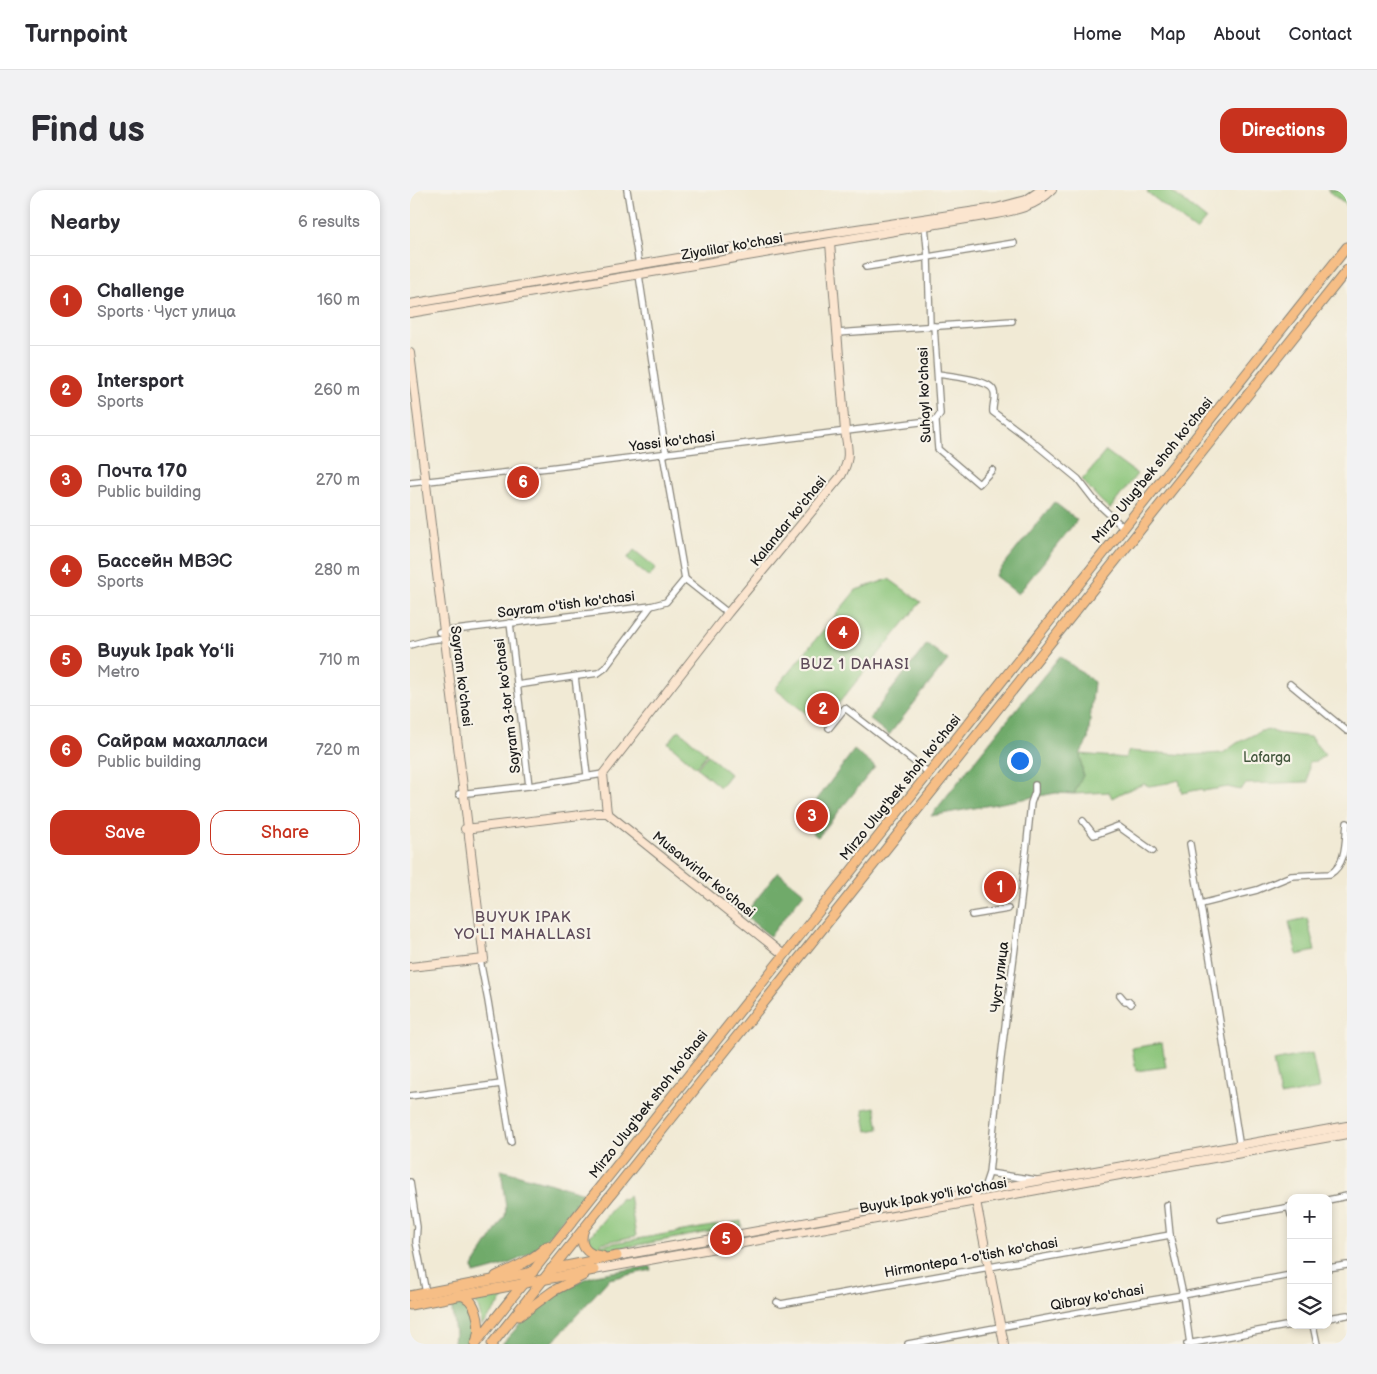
<!DOCTYPE html>
<meta charset="utf-8">
<style>
:root{--surface:#fff;--page:#f2f2f3;--text:#2b2b33;--muted:#7c7c81;--line:#e1e1e2;--accent:#c8321e}
body{margin:0;font-family:"Balsamiq Sans",sans-serif;background:var(--page);color:var(--text)}
.controls{position:absolute;right:15px;bottom:15px;display:grid;overflow:hidden;border-radius:10px;box-shadow:0 2px 8px #0003}
.controls button{width:45px;height:45px;display:grid;place-items:center;padding:0;border:0;border-bottom:1px solid var(--line);background:var(--surface);color:var(--text);font:25px sans-serif}
.you{position:absolute;left:609px;top:570px;width:18px;height:18px;margin:-12px;border:4px solid #fff;border-radius:50%;background:#1a73e8;box-shadow:0 0 0 8px #1a73e833}
.badge{display:grid;place-items:center;width:32px;height:32px;border-radius:50%;background:var(--accent);color:#fff;font-size:16px;font-weight:700}
.pin{position:absolute;translate:-50% -50%;border:2px solid #fff;box-shadow:0 1px 5px #0006}
.list{margin:0;padding:0;list-style:none}
h2{display:flex;justify-content:space-between;align-items:center;height:65px;margin:0;padding:0 20px;font-size:21px}
h2 small{font-size:16px;font-weight:400;color:var(--muted)}
.list li{display:grid;grid-template-columns:32px 1fr auto;gap:15px;align-items:center;box-sizing:border-box;height:90px;padding:0 20px;border-top:1px solid var(--line)}
.list b{display:block;font-size:19px;white-space:nowrap}
.list p{margin:0;font-size:16px;white-space:nowrap;color:var(--muted)}
.list em{font-size:16px;font-style:normal;color:var(--muted)}
.actions{display:flex;gap:10px;padding:15px 20px}
.actions a{flex:1;padding:11px 0;border:1px solid var(--accent);border-radius:15px;text-align:center;font-size:18px;color:var(--accent)}
.actions .main{background:var(--accent);color:#fff}
.icon{flex:none;width:28px;height:28px;fill:none;stroke:currentColor;stroke-width:2;stroke-linecap:round;stroke-linejoin:round}
.map{position:relative;flex:none;width:937px;height:1154px;overflow:hidden;border-radius:15px}
header{display:flex;align-items:center;gap:30px;box-sizing:border-box;height:70px;padding:0 25px;background:var(--surface);border-bottom:1px solid var(--line)}
header strong{font-size:24px}
nav{display:flex;gap:28px;margin-inline-start:auto;font-size:18px}
.intro{display:flex;align-items:center;justify-content:space-between;box-sizing:border-box;height:120px;padding:0 30px}
h1{margin:0;font-size:35px}
.button{padding:12px 22px;border-radius:15px;background:var(--accent);color:#fff;font-size:18px;font-weight:700}
main{display:flex;gap:30px;padding:0 30px}
aside{flex:1;background:var(--surface);border-radius:15px;box-shadow:0 2px 8px #0003}
.map>svg:first-child{display:block}
.green{fill:#8bc57a;stroke:#54704b}
.forest{fill:#70aa6a;stroke:#466343}
.lines{fill:none;stroke-linecap:round;stroke-linejoin:round}
.street-casing{stroke:#868378;stroke-width:8}
.secondary-casing{stroke:#868378;stroke-width:10}
.primary-casing{stroke:#868378;stroke-width:11}
.street{stroke:#fff;stroke-width:5.5}
.secondary{stroke:#fbe5cf;stroke-width:8}
.primary{stroke:#f6be86;stroke-width:9}
.labels{text-anchor:middle;stroke-width:4.5;stroke-linejoin:round;paint-order:stroke}
.street-label{font-size:14px;fill:#1c1c1c;stroke:#f7f3e8}
.park-label{font-size:14px;fill:#43573d;stroke:#f7f3e8}
.neighbourhood-label{font-size:15px;letter-spacing:1px;fill:#5e4b5a;stroke:#f7f3e8}
</style>
<header>
<strong>Turnpoint</strong>
<nav><a>Home</a><a>Map</a><a>About</a><a>Contact</a></nav>
</header>
<div class="intro"><h1>Find us</h1><a class="button">Directions</a></div>
<main>
<aside>
<h2>Nearby<small>6 results</small></h2>
<ul class="list">
<li><span class="badge">1</span><div><b>Challenge</b><p>Sports · Чуст улица</p></div><em>160 m</em></li>
<li><span class="badge">2</span><div><b>Intersport</b><p>Sports</p></div><em>260 m</em></li>
<li><span class="badge">3</span><div><b>Почта 170</b><p>Public building</p></div><em>270 m</em></li>
<li><span class="badge">4</span><div><b>Бассейн МВЭС</b><p>Sports</p></div><em>280 m</em></li>
<li><span class="badge">5</span><div><b>Buyuk Ipak Yoʻli</b><p>Metro</p></div><em>710 m</em></li>
<li><span class="badge">6</span><div><b>Сайрам махалласи</b><p>Public building</p></div><em>720 m</em></li>
</ul>
<div class="actions"><a class="main">Save</a><a>Share</a></div>
</aside>
<div class="map">
<svg width="937" height="1154" viewBox="0 0 937 1154">
<rect width="100%" height="100%" fill="#f7f3e8"/>
<filter id="ink" filterUnits="userSpaceOnUse"><feTurbulence type="fractalNoise" baseFrequency=".02" numOctaves="2"/><feDisplacementMap in="SourceGraphic" scale="10" xChannelSelector="R" yChannelSelector="G"/><feConvolveMatrix kernelMatrix="1 2 1 2 8 2 1 2 1" color-interpolation-filters="sRGB"/></filter>
<filter id="wash" filterUnits="userSpaceOnUse"><feTurbulence type="fractalNoise" baseFrequency=".0096" numOctaves="4" result="noise"/><feDisplacementMap in="SourceGraphic" scale="20" xChannelSelector="R" yChannelSelector="G"/><feGaussianBlur stdDeviation="1.12" result="paint"/><feColorMatrix in="noise" values="0 0 0 0 0 0 0 0 0 0 0 0 0 0 0 0 0 1.4 0 .05"/><feComposite in="paint" operator="in"/></filter>
<g filter="url(#wash)">
<rect width="100%" height="100%" fill="#f1ead5"/>
<!-- green -->
<g class="green">
<polygon points="739,0 760,0 796,29 786,41 737,2"/>
<polygon points="917,0 937,0 937,16"/>
<polygon points="696,261 727,284 700,319 691,311 672,290"/>
<polygon points="224,360 246,378 239,387 217,369"/>
<polygon points="479,389 511,412 411,535 365,499 446,400"/>
<polygon points="269,540 297,564 286,577 258,553"/>
<polygon points="861,540 866,543 900,547 915,565 907,571 899,572 898,592 836,594 830,600 818,597 793,601 792,599 772,603 769,590 758,593 739,596 734,594 711,603 702,608 699,602 664,604 673,585 670,564 715,568 719,561 779,565 813,563 827,553 851,541"/>
<polygon points="298,565 320,584 310,597 287,578"/>
<polygon points="897,728 905,761 887,765 879,732"/>
<polygon points="752,853 756,877 726,881 722,858"/>
<polygon points="902,863 909,899 870,906 863,871"/>
<polygon points="465,917 469,939 457,941 453,919"/>
<polygon points="219,1005 226,1046 191,1053 192,1055 331,1031 332,1036 189,1062 178,1057 177,1050 211,1008 214,1010"/>
<polygon points="100,1101 72,1135 69,1120 64,1108"/>
</g>
<!-- forest -->
<g class="forest">
<polygon points="644,312 667,330 608,404 585,386"/>
<polygon points="517,454 538,470 479,545 459,529"/>
<polygon points="650,466 684,492 678,550 670,564 673,585 664,604 646,603 521,626 590,539"/>
<polygon points="444,560 465,577 408,647 402,643 416,624 403,615"/>
<polygon points="368,682 394,703 360,746 334,725"/>
<path d="M91 980 175 1003 132 1054C112 1071 89 1078 64 1084L63 1077 65 1073 95 1026 96 1018Z"/>
<polygon points="240,1076 241,1080 199,1089 141,1154 92,1154 123,1120 146,1104 172,1090 185,1085"/>
<path d="M49 1111C65 1113 64 1133 66 1145L59 1154H45L44 1152 45 1144 41 1112Z"/>
</g>
</g>
<g filter="url(#ink)">
<g class="lines">
<defs>
<g id="street">
<polyline points="217,0 229,75"/>
<polyline points="456,77 518,67 515,36"/>
<polyline points="229,85 256,264"/>
<polyline points="520,136 518,67 604,53"/>
<polyline points="524,136 530,224 526,230 526,233 528,259 569,294 582,280"/>
<polyline points="427,143 602,131"/>
<path d="M528 184C539 186 582 189 584 202 586 208 582 216 583 222L618 248 668 289 685 311 714 338"/>
<polyline points="253,264 275,389"/>
<polyline points="0,293 138,278 526,230"/>
<polyline points="275,389 318,423"/>
<polyline points="100,433 119,596"/>
<polyline points="29,442 241,416 256,412 275,389"/>
<polyline points="0,455 18,450 35,448"/>
<polyline points="165,487 177,585"/>
<polyline points="880,494 937,541"/>
<polyline points="107,495 188,483 195,478 241,416"/>
<polyline points="419,538 435,518 519,583"/>
<polyline points="49,604 119,596 193,584"/>
<polyline points="673,631 684,645 708,636 743,661"/>
<polyline points="780,654 800,769 830,958"/>
<path d="M791 714 847 700 881 686 920 684C937 674 935 650 937 633"/>
<polyline points="562,725 598,719"/>
<polyline points="70,770 78,811 101,952"/>
<polyline points="710,805 715,811 718,811 721,814"/>
<polyline points="0,906 91,894"/>
<polyline points="579,983 626,990"/>
<polyline points="0,992 7,1037 6,1052 16,1103"/>
<polyline points="573,1001 579,983 589,884 611,710 621,613 625,602 625,595"/>
<polyline points="918,1010 937,1006"/>
<polyline points="757,1015 760,1045 773,1105 780,1154"/>
<polyline points="879,1017 881,1025"/>
<polyline points="811,1029 881,1017"/>
<polyline points="918,1078 937,1075"/>
<polyline points="367,1112 371,1114 760,1045"/>
<polyline points="918,1128 937,1125"/>
<polyline points="903,1135 907,1154"/>
<polyline points="498,1154 682,1120 773,1105 881,1085"/>
<polyline points="777,1154 881,1135"/>
</g>
<g id="secondary">
<polyline points="0,114 367,51 586,18 616,10 631,0"/>
<path d="M0 123 586 24C607 20 626 16 642 0"/>
<polyline points="0,163 74,769 0,777"/>
<path d="M197 623 193 584 318 423 431 286C441 268 438 260 435 241L420 53"/>
<polyline points="197,623 374,765"/>
<polyline points="55,639 187,623 197,623"/>
<polyline points="565,1006 594,1154"/>
<polyline points="207,1066 937,936"/>
<polyline points="184,1080 937,944"/>
</g>
<g id="primary">
<path d="M174 1039C168 1055 176 1065 192 1066"/>
<polyline points="141,1079 207,1066"/>
<path d="M86 1086C104 1078 123 1070 137 1056"/>
<path d="M48 1105C67 1106 71 1135 67 1149"/>
<polyline points="0,1106 123,1082"/>
<polyline points="0,1115 184,1080"/>
<polyline points="109,1126 143,1101 174,1085"/>
<polyline points="65,1154 937,57"/>
<polyline points="82,1154 937,80"/>
</g>
</defs>
<!-- street casing -->
<use href="#street" class="street-casing"/>
<!-- secondary casing -->
<use href="#secondary" class="secondary-casing"/>
<!-- primary casing -->
<use href="#primary" class="primary-casing"/>
<!-- street -->
<use href="#street" class="street"/>
<!-- secondary -->
<use href="#secondary" class="secondary"/>
<!-- primary -->
<use href="#primary" class="primary"/>
</g>
</g>
<g class="labels">
<!-- street labels -->
<g class="street-label">
<text transform="translate(322 56) rotate(-10)" y="5">Ziyolilar ko'chasi</text>
<text transform="translate(514 205) rotate(-92)" y="5">Suhayl ko'chasi</text>
<text transform="translate(262 251) rotate(-7)" y="5">Yassi ko'chasi</text>
<text transform="translate(742 280) rotate(-51)" y="5">Mirzo Ulug'bek shoh ko'chasi</text>
<text transform="translate(378 331) rotate(-51)" y="5">Kalandar ko'chasi</text>
<text transform="translate(156 414) rotate(-7)" y="5">Sayram o'tish ko'chasi</text>
<text transform="translate(52 486) rotate(83)" y="5">Sayram ko'chasi</text>
<text transform="translate(97 516) rotate(-97)" y="5">Sayram 3-tor ko'chasi</text>
<text transform="translate(490 597) rotate(-51)" y="5">Mirzo Ulug'bek shoh ko'chasi</text>
<text transform="translate(294 684) rotate(39)" y="5">Musavvirlar ko'chasi</text>
<text transform="translate(589 787) rotate(-83)" y="5">Чуст улица</text>
<text transform="translate(238 914) rotate(-52)" y="5">Mirzo Ulug'bek shoh ko'chasi</text>
<text transform="translate(523 1005) rotate(-10)" y="5">Buyuk Ipak yo'li ko'chasi</text>
<text transform="translate(561 1067) rotate(-10)" y="5">Hirmontepa 1-o'tish ko'chasi</text>
<text transform="translate(687 1107) rotate(-10)" y="5">Qibray ko'chasi</text>
</g>
<!-- park labels -->
<g class="park-label">
<text x="857" y="572">Lafarga</text>
</g>
<!-- neighbourhood labels -->
<g class="neighbourhood-label">
<text x="445" y="479">BUZ 1 DAHASI</text>
<text x="113" y="732">BUYUK IPAK<tspan x="113" dy="17">YO'LI MAHALLASI</tspan></text>
</g>
</g>
</svg>
<div class="controls">
<button>+</button>
<button>−</button>
<button><svg class="icon" aria-label="layers" viewBox="0 0 24 24"><path d="M12 4l9 5-9 5-9-5zM3 14l9 5 9-5"/></svg></button>
</div>
<div class="you"></div>
<div class="pin badge" style="left:590px;top:697px">1</div>
<div class="pin badge" style="left:413px;top:519px">2</div>
<div class="pin badge" style="left:402px;top:626px">3</div>
<div class="pin badge" style="left:433px;top:443px">4</div>
<div class="pin badge" style="left:316px;top:1049px">5</div>
<div class="pin badge" style="left:113px;top:292px">6</div>
</div>
</main>
